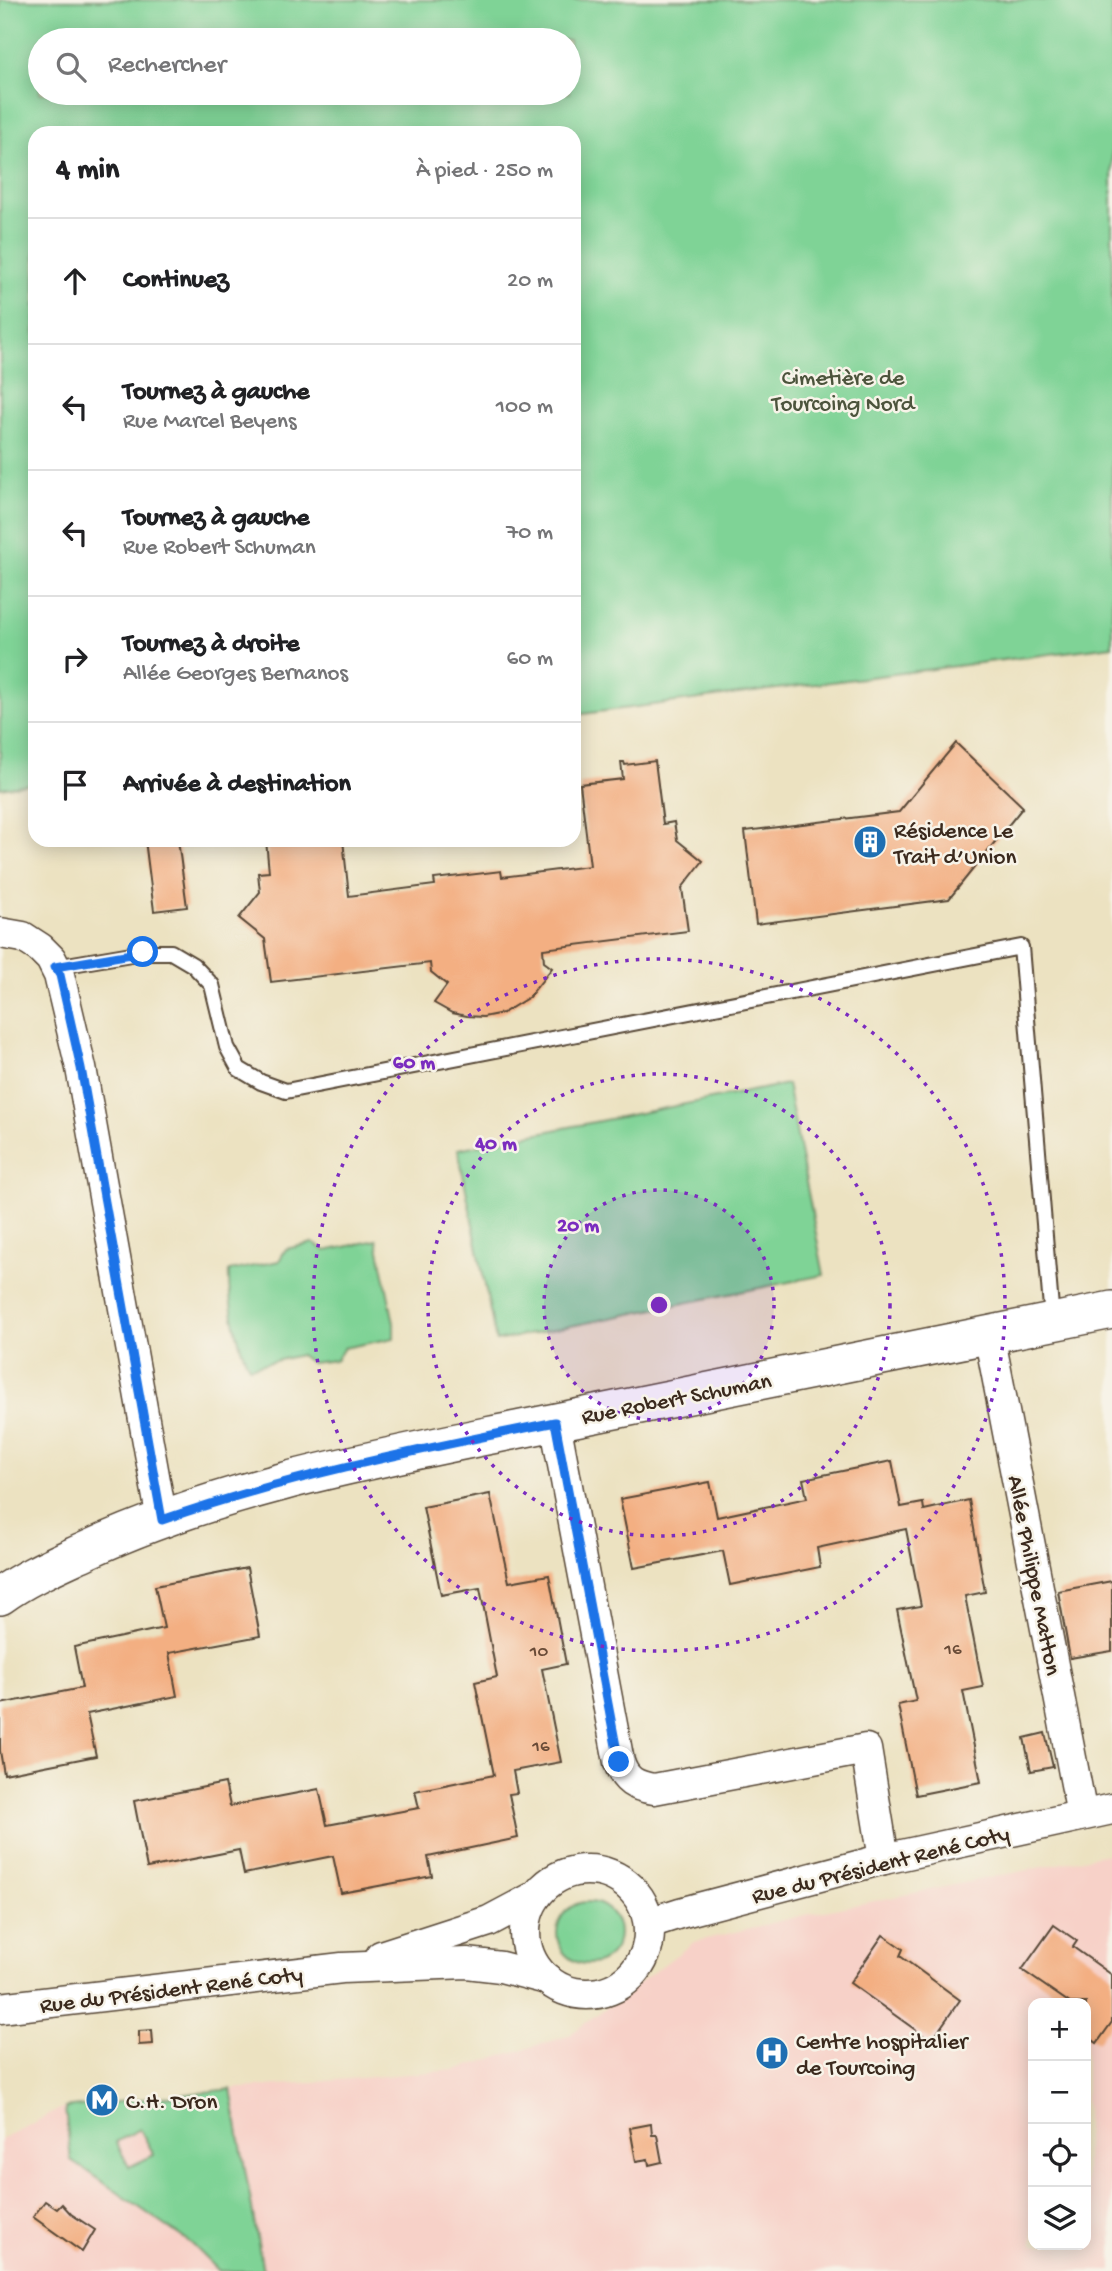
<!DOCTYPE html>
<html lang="fr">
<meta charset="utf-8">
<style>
:root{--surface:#fff;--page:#f6f6f6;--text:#202124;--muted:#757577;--line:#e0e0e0}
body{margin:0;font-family:"Gochi Hand",sans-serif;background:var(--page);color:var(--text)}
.controls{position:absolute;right:21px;bottom:21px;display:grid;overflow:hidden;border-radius:14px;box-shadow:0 4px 18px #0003}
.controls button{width:63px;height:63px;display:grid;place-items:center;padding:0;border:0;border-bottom:2px solid var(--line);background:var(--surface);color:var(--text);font:35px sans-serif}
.stop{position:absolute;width:21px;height:21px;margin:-16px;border:5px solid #1a73e8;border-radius:50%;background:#fff}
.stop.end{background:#1a73e8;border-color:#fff;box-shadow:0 2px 7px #0008}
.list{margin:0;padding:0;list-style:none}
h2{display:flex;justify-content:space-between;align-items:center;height:91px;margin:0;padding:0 28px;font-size:30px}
h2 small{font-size:23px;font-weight:400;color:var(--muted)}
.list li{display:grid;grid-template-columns:46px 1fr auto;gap:21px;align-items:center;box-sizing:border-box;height:126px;padding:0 28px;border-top:2px solid var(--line)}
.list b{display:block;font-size:26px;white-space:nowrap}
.list p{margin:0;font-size:23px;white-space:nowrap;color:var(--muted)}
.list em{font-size:23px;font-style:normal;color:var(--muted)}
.icon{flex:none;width:38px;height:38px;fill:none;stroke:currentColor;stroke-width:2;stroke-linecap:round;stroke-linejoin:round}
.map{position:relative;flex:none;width:1112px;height:2271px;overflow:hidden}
.search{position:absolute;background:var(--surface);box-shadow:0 4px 18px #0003;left:28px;top:28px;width:553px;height:77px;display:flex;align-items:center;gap:18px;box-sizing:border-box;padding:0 24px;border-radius:38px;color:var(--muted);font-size:26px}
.panel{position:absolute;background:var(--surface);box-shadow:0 4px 18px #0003;left:28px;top:126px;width:553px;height:721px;border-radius:21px}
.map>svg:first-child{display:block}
.built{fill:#f7d1c8;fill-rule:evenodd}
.green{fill:#7fd396;stroke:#5d7e5a;stroke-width:2;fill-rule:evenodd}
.building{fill:#f3af82}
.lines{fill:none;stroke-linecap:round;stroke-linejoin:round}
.service-casing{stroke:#564636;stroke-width:18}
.minor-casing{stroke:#564636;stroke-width:33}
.tertiary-casing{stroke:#564636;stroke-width:40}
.service{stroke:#fff;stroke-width:14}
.minor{stroke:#fff;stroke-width:30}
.tertiary{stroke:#fff;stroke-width:37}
.route{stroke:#1a73e8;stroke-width:9}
.ring{fill:none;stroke:#7b2cbf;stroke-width:3.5;stroke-dasharray:3.5 7}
.labels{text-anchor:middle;stroke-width:5;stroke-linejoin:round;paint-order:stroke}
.number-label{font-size:19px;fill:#694b37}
.park-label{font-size:23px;fill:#4c543c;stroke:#f7f3e8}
.poi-label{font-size:23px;fill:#3b2a1e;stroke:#f7f3e8;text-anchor:start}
.street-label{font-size:23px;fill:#3b2a1e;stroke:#f7f3e8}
.centre{fill:#7b2cbf;stroke:#f7f3e8;stroke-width:3.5}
.ring-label{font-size:21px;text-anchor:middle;font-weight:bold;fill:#7b2cbf;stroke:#f7f3e8;stroke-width:5;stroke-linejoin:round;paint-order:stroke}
</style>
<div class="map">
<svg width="1112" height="2271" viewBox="0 0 1112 2271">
<rect width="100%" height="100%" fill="#f7f3e8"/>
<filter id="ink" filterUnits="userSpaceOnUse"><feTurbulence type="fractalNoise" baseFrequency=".0143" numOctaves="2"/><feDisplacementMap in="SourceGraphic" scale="14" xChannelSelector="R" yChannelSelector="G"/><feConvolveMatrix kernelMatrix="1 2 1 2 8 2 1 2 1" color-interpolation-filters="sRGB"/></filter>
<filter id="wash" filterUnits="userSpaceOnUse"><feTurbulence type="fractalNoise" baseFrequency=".00686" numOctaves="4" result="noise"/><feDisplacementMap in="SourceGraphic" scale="28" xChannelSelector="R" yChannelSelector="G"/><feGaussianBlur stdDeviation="1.57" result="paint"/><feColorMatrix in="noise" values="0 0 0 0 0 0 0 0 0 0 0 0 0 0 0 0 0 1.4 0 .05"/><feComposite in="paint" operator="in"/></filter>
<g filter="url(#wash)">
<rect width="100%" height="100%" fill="#ece2c1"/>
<!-- built -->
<path class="built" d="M1112 1853V2271H0V2140L62 2108 231 2089 455 2070 568 2036 694 1942 800 1916ZM1033 2003H1086V2245H1033Z"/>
<!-- green -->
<g class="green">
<path d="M0 0H1112V646L574 715V133H35V783L0 788ZM569 40V93H40V40Z"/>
<polygon points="787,1084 824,1275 496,1341 458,1149"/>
<path d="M377 1240 394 1323V1338L344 1348 336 1360 311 1363 300 1355 249 1367C236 1341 228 1299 229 1271L279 1261 286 1249 313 1243 326 1251Z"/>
<circle cx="588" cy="1933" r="31"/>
<path d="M231 2089 263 2271H219L192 2244 71 2160 65 2108ZM140 2129 154 2155 129 2167 116 2142Z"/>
</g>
<g id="blocks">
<!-- building -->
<g class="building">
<polygon points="956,743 1023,807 949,899 756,924 745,831 899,812"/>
<polygon points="655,761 663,824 674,822 677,840 703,861 682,888 688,931 543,949 544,962 552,968 529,997 503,1013 483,1017 467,1016 452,1013 434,1003 447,985 431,972 430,963 271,982 265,939 239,918 260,892 258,873 269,872 266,840 343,840 349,896 435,885 434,879 501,871 502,877 590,866 580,784 623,779 621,762 624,762 625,765"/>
<polygon points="145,840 178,840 187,907 154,911"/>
<polygon points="892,1461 901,1507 923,1503 924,1510 969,1500 985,1592 965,1596 983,1687 963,1691 981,1782 916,1795 898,1705 916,1701 897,1610 921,1606 906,1529 817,1548 820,1567 730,1585 723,1551 634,1568 620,1499 710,1482 717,1517 807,1498 803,1479"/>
<polygon points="490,1494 509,1582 549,1575 566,1664 542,1669 561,1762 513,1771 517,1793 509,1794 518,1838 428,1857 432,1876 341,1893 333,1856 244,1874 239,1850 147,1868 134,1801 225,1783 230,1806 319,1789 327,1825 419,1808 415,1791 494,1775 475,1682 497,1677 480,1588 441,1595 423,1507"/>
<polygon points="247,1568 260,1636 169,1653 177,1696 87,1714 96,1756 4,1774 0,1751 0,1704 82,1688 74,1647 164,1628 155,1586"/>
<polygon points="1112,1581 1112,1651 1070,1658 1058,1591"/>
<polygon points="1045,1733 1053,1767 1031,1771 1024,1738"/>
<polygon points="1054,1925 1077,1941 1073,1947 1112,1975 1112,2022 1097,2043 1086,2035 1086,2003 1070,2003 1022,1970"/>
<polygon points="883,1935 903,1949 900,1956 960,2000 931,2041 850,1983"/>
<polygon points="152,2030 153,2044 139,2045 139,2031"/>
<polygon points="651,2124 652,2135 657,2135 662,2162 649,2165 648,2159 636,2161 630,2128"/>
<polygon points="45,2201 57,2209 62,2204 71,2214 95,2230 82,2252 33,2217"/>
</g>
</g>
</g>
<g filter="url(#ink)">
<use href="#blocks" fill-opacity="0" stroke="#564636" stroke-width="2"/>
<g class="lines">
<defs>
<polyline id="service" points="55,967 143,952 171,952 193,965 212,985 227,1047 239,1069 261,1082 286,1091 1021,947 1052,1320"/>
<g id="minor">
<polyline points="0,933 23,937 40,948 51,959 59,975 81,1068 162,1520"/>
<polyline points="989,1334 1082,1815"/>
<path d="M555 1422 619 1762C625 1781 635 1786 654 1789L866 1749 884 1859"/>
<circle cx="587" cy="1932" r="62"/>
<polyline points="649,1923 680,1913 884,1859 1112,1809"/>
<polyline points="381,1956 489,1921 536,1896"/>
<polyline points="0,2008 342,1968 467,1963 501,1967 547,1979"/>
</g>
<path id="tertiary" d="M0 1596C26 1577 57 1564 87 1550 223 1487 375 1459 521 1429 718 1388 915 1350 1112 1310"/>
</defs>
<!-- service casing -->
<use href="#service" class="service-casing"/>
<!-- minor casing -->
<use href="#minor" class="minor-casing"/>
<!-- tertiary casing -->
<use href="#tertiary" class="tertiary-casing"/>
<!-- service -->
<use href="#service" class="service"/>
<!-- minor -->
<use href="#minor" class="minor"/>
<!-- tertiary -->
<use href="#tertiary" class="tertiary"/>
</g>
</g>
<g class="lines" filter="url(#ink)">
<!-- route -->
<path class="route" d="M143 952 55 967 60 975 81 1068 162 1520C290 1475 423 1449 555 1422L619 1762"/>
</g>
<!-- distance rings -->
<circle cx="659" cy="1305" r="115" fill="#7b2cbf" fill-opacity=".12"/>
<g class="ring">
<circle cx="659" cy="1305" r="115"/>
<circle cx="659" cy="1305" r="231"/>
<circle cx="659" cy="1305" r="346"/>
</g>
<!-- icons -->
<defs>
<symbol id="building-disc" viewBox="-11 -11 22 22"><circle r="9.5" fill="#1f6fb2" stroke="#f7f3e8"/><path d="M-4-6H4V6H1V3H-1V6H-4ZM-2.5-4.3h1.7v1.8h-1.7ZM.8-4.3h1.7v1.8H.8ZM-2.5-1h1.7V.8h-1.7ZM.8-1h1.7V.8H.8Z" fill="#fff"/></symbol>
<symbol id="hospital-disc" viewBox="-11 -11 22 22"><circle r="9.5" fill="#1f6fb2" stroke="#f7f3e8"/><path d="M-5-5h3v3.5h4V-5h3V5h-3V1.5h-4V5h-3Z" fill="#fff"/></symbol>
<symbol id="metro-disc" viewBox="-11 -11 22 22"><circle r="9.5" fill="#1f6fb2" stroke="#f7f3e8"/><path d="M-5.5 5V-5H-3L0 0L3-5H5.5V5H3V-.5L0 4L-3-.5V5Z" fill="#fff"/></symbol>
</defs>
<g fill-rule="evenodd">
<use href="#building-disc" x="851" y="823" width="38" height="38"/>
<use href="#hospital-disc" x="753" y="2034" width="38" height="38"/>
<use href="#metro-disc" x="83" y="2081" width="38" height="38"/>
</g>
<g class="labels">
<!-- number labels -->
<g class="number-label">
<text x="953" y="1654">16</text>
<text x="539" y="1656">10</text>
<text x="541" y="1751">16</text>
</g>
<!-- park labels -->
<g class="park-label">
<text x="843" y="384">Cimetière de<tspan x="843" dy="26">Tourcoing Nord</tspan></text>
</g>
<!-- poi labels -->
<g class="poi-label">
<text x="894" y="837">Résidence Le<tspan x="894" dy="26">Trait d’Union</tspan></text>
<text x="796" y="2048">Centre hospitalier<tspan x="796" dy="26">de Tourcoing</tspan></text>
<text x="126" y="2108">C.H. Dron</text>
</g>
<!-- street labels -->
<g class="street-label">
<text transform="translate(676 1397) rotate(-11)" y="8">Rue Robert Schuman</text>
<text transform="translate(1036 1575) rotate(79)" y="8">Allée Philippe Matton</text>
<text transform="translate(880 1863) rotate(-14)" y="8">Rue du Président René Coty</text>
<text transform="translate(171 1988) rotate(-7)" y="8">Rue du Président René Coty</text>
</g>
</g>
<circle cx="659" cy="1305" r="10" class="centre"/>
<g class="ring-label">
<text x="414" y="1068">60 m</text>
<text x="496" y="1149">40 m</text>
<text x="578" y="1231">20 m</text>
</g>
</svg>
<div class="controls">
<button>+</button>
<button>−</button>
<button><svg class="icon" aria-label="locate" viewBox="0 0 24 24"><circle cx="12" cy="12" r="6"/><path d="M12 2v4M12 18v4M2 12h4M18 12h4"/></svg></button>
<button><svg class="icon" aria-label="layers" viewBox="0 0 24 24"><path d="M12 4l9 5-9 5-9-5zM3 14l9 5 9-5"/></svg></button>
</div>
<div class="stop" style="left:143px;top:952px"></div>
<div class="stop end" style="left:619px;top:1762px"></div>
<div class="search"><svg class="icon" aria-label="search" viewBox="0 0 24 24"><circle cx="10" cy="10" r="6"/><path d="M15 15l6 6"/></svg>Rechercher</div>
<section class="panel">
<h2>4 min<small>À pied · 250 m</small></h2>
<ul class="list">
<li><svg class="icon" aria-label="ahead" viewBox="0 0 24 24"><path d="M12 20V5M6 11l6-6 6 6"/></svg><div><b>Continuez</b></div><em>20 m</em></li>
<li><svg class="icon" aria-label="left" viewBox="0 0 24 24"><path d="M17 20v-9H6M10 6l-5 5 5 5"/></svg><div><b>Tournez à gauche</b><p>Rue Marcel Beyens</p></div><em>100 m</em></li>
<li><svg class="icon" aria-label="left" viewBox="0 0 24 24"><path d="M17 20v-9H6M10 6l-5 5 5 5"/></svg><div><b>Tournez à gauche</b><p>Rue Robert Schuman</p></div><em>70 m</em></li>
<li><svg class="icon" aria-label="right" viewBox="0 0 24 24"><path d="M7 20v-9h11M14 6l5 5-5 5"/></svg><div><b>Tournez à droite</b><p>Allée Georges Bernanos</p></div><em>60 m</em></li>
<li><svg class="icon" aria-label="arrive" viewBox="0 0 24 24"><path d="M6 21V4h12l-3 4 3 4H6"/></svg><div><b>Arrivée à destination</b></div></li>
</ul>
</section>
</div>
